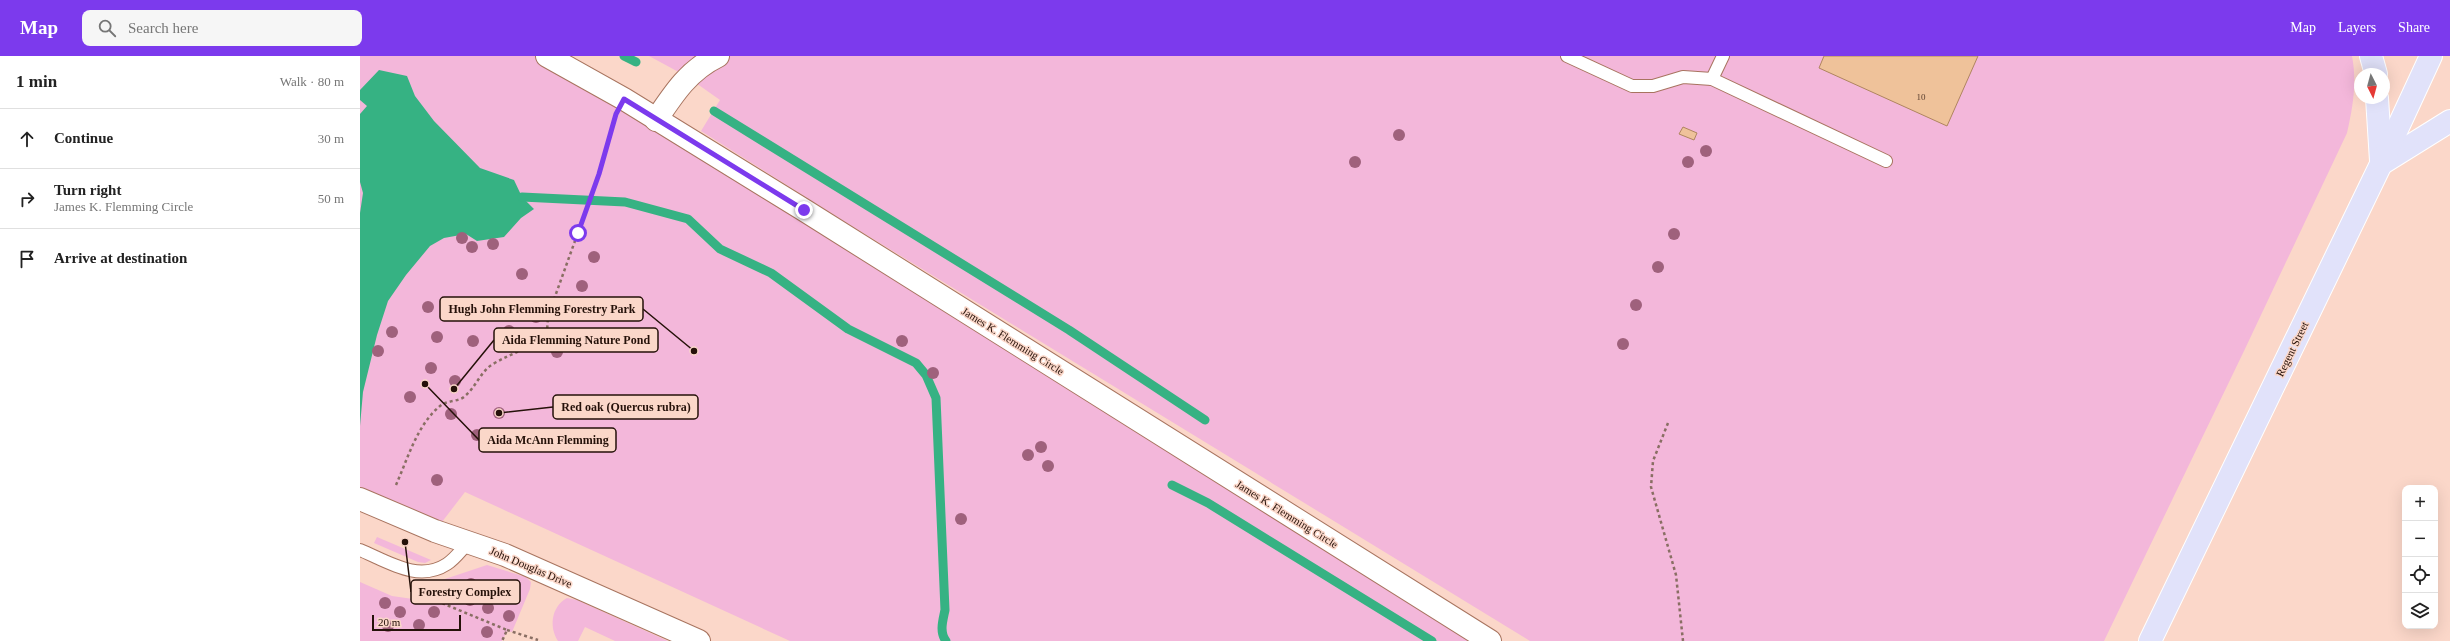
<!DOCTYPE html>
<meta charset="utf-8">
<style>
:root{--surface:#fff;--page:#f6f6f6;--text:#222;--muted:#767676;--line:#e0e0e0;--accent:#7c3aed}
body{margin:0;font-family:"Times New Roman",serif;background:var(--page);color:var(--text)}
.controls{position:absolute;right:12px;bottom:12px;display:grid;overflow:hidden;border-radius:8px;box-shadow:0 4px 16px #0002}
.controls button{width:36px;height:36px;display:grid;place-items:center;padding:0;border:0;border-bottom:1px solid var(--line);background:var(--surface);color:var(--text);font:20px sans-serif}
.compass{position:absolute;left:1994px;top:12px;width:36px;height:36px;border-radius:50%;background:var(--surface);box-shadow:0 4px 16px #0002;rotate:174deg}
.scale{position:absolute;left:12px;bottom:10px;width:89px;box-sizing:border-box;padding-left:4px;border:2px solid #251109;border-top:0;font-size:11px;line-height:14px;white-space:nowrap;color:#251109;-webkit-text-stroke:3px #fbd7c9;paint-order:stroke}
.stop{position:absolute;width:12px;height:12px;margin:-9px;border:3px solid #7c3aed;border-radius:50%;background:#fff}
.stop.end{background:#7c3aed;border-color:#fff;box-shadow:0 1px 4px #0008}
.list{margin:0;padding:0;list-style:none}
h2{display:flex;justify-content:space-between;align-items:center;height:52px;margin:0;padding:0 16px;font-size:17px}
h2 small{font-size:13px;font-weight:400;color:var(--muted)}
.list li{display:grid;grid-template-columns:26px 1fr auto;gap:12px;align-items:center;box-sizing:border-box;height:60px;padding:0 16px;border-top:1px solid var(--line)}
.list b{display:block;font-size:15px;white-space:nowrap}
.list p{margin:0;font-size:13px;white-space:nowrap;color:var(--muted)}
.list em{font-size:13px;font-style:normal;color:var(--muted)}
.icon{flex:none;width:22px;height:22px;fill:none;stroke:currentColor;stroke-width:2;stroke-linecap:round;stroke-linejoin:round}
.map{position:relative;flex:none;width:2090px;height:585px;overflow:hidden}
header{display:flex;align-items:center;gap:24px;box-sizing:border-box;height:56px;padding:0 20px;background:var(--accent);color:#fff}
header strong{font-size:19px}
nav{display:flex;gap:22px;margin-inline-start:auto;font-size:14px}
.search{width:280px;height:36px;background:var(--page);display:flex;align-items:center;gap:10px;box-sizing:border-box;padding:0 14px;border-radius:8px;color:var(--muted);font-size:15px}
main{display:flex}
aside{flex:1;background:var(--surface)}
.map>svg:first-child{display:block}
.green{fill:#f3b7da}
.water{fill:#36b283}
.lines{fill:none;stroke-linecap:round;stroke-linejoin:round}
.stream{stroke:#36b283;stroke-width:9}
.building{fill:#efc29a;stroke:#af855f}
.service-casing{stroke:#a8745f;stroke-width:14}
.minor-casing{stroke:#a8745f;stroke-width:24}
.primary-casing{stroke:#fff;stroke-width:24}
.path{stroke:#896e63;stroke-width:2.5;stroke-dasharray:3 3;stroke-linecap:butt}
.service{stroke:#fff;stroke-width:12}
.minor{stroke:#fff;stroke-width:22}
.primary{stroke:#e1e2fa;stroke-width:22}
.tree{fill:#9f617c}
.route{stroke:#7c3aed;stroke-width:5}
.labels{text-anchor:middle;stroke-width:3;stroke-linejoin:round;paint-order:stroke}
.number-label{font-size:9px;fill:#583d2d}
.street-label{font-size:11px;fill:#251109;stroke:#fbd7c9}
.leader{fill:none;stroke:#251109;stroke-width:1.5}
.callout-dot{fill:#251109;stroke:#fbd7c9;stroke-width:1.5}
.callout{fill:#fbd7c9;stroke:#251109;stroke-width:1.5}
.callout-label{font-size:12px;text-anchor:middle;font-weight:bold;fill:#251109}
</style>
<header>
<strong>Map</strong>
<div class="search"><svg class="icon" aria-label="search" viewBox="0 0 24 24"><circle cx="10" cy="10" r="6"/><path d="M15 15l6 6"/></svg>Search here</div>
<nav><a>Map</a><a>Layers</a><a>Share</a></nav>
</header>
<main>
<aside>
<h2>1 min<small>Walk · 80 m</small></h2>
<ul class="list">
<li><svg class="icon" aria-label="ahead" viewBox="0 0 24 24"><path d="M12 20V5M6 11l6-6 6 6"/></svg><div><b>Continue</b></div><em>30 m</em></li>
<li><svg class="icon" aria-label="right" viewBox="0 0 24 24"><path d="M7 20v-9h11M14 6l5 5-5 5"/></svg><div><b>Turn right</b><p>James K. Flemming Circle</p></div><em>50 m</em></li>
<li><svg class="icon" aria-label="arrive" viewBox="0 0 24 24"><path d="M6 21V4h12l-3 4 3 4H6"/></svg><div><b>Arrive at destination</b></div></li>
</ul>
</aside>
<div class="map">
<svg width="2090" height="585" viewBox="0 0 2090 585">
<rect width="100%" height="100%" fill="#fbd7c9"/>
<!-- green -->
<g class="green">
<polygon points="0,0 187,0 1122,585 430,585 105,436 75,475 0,443"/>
<path d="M289 0H1992C1997 26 1993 51 1987 77L1884 295 1744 585H1170L487 167 341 75 360 44 326 20Z"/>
<polygon points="17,481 71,504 65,507 58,506 14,487"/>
<polygon points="127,509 166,521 171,526 170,533 152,576 147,575 142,585 0,585 0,526 32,540 53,543 58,533 54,529 67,529"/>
<path d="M207 542 217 544 308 585H255L225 571 218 585H198C189 571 191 551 207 542Z"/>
</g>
<!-- water -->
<polygon class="water" points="19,14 47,20 55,40 74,65 120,112 154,124 162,141 174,153 161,162 144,181 117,185 106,178 84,182 70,190 46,219 28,245 17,279 3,336 0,370 0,157 3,137 0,126 0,58 7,50 0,44 0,34"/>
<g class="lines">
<!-- stream -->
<g class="stream">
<polyline points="264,0 276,6"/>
<polyline points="354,55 709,274 845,364"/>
<path d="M162 141 265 146 328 163 360 193 411 217 488 273 556 307 566 319 576 342 585 554C583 564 579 576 586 585"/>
<polyline points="812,429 848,447 1072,585"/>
</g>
</g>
<!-- building -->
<g class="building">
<polygon points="1464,0 1618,0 1587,70 1459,12"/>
<polygon points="1323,71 1337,77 1334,84 1319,78"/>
</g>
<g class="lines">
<defs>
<g id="service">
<polyline points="1207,0 1272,30 1293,30 1323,21 1352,23 1526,105"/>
<polyline points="1352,23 1363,0"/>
<path d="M0 494C27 505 58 527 87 508 95 503 102 493 109 486"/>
</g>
<g id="minor">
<polyline points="187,0 264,43 444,154 1130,585"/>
<path d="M296 64C314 37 329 14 358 0"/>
<polyline points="0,443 75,475 145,499 339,585"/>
</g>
<g id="primary">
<polyline points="2011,0 2016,18"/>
<polyline points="2017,42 2021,105"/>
<polyline points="2021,108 2090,65"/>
<polyline points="1790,585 2021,108 2071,0"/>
</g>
</defs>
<!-- service casing -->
<use href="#service" class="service-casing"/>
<!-- minor casing -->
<use href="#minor" class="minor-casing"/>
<!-- primary casing -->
<use href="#primary" class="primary-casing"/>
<!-- path -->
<g class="path">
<polyline points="1308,367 1293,405 1291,431 1316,519 1323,585"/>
<path d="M36 429C48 402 57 369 80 350 87 344 99 346 105 340 116 331 120 316 133 308 153 296 170 294 187 276L188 260 239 118 253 67"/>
<polyline points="60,538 147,574 142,585"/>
<polyline points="147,574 178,584"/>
</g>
<!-- service -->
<use href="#service" class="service"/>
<!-- minor -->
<use href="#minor" class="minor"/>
<!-- primary -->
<use href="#primary" class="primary"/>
</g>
<!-- trees -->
<g class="tree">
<circle cx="1039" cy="79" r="6"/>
<circle cx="1346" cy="95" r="6"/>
<circle cx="995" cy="106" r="6"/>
<circle cx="1328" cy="106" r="6"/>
<circle cx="1314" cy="178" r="6"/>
<circle cx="102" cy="182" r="6"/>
<circle cx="133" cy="188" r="6"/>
<circle cx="112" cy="191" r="6"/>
<circle cx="234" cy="201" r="6"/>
<circle cx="1298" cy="211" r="6"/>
<circle cx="162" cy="218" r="6"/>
<circle cx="222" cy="230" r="6"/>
<circle cx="1276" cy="249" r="6"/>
<circle cx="68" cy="251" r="6"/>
<circle cx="176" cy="261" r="6"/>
<circle cx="149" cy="275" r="6"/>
<circle cx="32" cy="276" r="6"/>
<circle cx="77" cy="281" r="6"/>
<circle cx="113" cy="285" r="6"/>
<circle cx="542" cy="285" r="6"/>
<circle cx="1263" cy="288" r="6"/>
<circle cx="18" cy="295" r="6"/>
<circle cx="197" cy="296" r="6"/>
<circle cx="71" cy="312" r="6"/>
<circle cx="573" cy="317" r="6"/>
<circle cx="95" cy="325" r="6"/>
<circle cx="50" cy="341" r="6"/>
<circle cx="139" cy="357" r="6"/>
<circle cx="91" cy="358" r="6"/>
<circle cx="117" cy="379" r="6"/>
<circle cx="681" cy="391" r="6"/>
<circle cx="668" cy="399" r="6"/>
<circle cx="688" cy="410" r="6"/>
<circle cx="77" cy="424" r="6"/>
<circle cx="601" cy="463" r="6"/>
<circle cx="111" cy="528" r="6"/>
<circle cx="110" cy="544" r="6"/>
<circle cx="25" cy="547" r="6"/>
<circle cx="128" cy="552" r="6"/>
<circle cx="40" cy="556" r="6"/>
<circle cx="74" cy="556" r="6"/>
<circle cx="149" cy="560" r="6"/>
<circle cx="59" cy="569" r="6"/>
<circle cx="28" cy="570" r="6"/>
<circle cx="127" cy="576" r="6"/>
</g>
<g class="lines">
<!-- route -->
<polyline class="route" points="218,177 239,118 256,58 264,43 444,154"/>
</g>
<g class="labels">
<!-- number labels -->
<g class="number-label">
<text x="1561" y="44">10</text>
</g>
<!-- street labels -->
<g class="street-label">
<text transform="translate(653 285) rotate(32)" y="4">James K. Flemming Circle</text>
<text transform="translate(1932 293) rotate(-64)" y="4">Regent Street</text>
<text transform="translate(927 458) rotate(32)" y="4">James K. Flemming Circle</text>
<text transform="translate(171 511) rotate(23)" y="4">John Douglas Drive</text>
</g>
</g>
<!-- callouts -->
<path class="leader" d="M334 295L283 253M94 333L134 284M139 357L193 351M65 328L119 384M45 486L51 536"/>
<g class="callout-dot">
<circle cx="334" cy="295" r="4"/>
<circle cx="94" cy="333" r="4"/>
<circle cx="139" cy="357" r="4"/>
<circle cx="65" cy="328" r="4"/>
<circle cx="45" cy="486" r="4"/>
</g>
<g class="callout">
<rect x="80" y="241" width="203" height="24" rx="4"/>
<rect x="134" y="272" width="164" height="24" rx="4"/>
<rect x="193" y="339" width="145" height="24" rx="4"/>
<rect x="119" y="372" width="137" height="24" rx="4"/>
<rect x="51" y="524" width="109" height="24" rx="4"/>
</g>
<g class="callout-label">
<text x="182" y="257">Hugh John Flemming Forestry Park</text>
<text x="216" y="288">Aida Flemming Nature Pond</text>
<text x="266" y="355">Red oak (Quercus rubra)</text>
<text x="188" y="388">Aida McAnn Flemming</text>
<text x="105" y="540">Forestry Complex</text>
</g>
</svg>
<div class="controls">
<button>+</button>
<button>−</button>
<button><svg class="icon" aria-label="locate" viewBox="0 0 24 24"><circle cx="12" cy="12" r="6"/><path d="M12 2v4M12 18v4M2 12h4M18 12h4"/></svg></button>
<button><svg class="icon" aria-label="layers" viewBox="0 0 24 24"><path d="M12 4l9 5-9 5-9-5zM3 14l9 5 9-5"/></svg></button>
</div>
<svg class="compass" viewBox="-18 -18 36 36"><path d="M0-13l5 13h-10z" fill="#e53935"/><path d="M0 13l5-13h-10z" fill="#767676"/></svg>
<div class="scale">20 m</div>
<div class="stop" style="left:218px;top:177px"></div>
<div class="stop end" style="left:444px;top:154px"></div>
</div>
</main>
